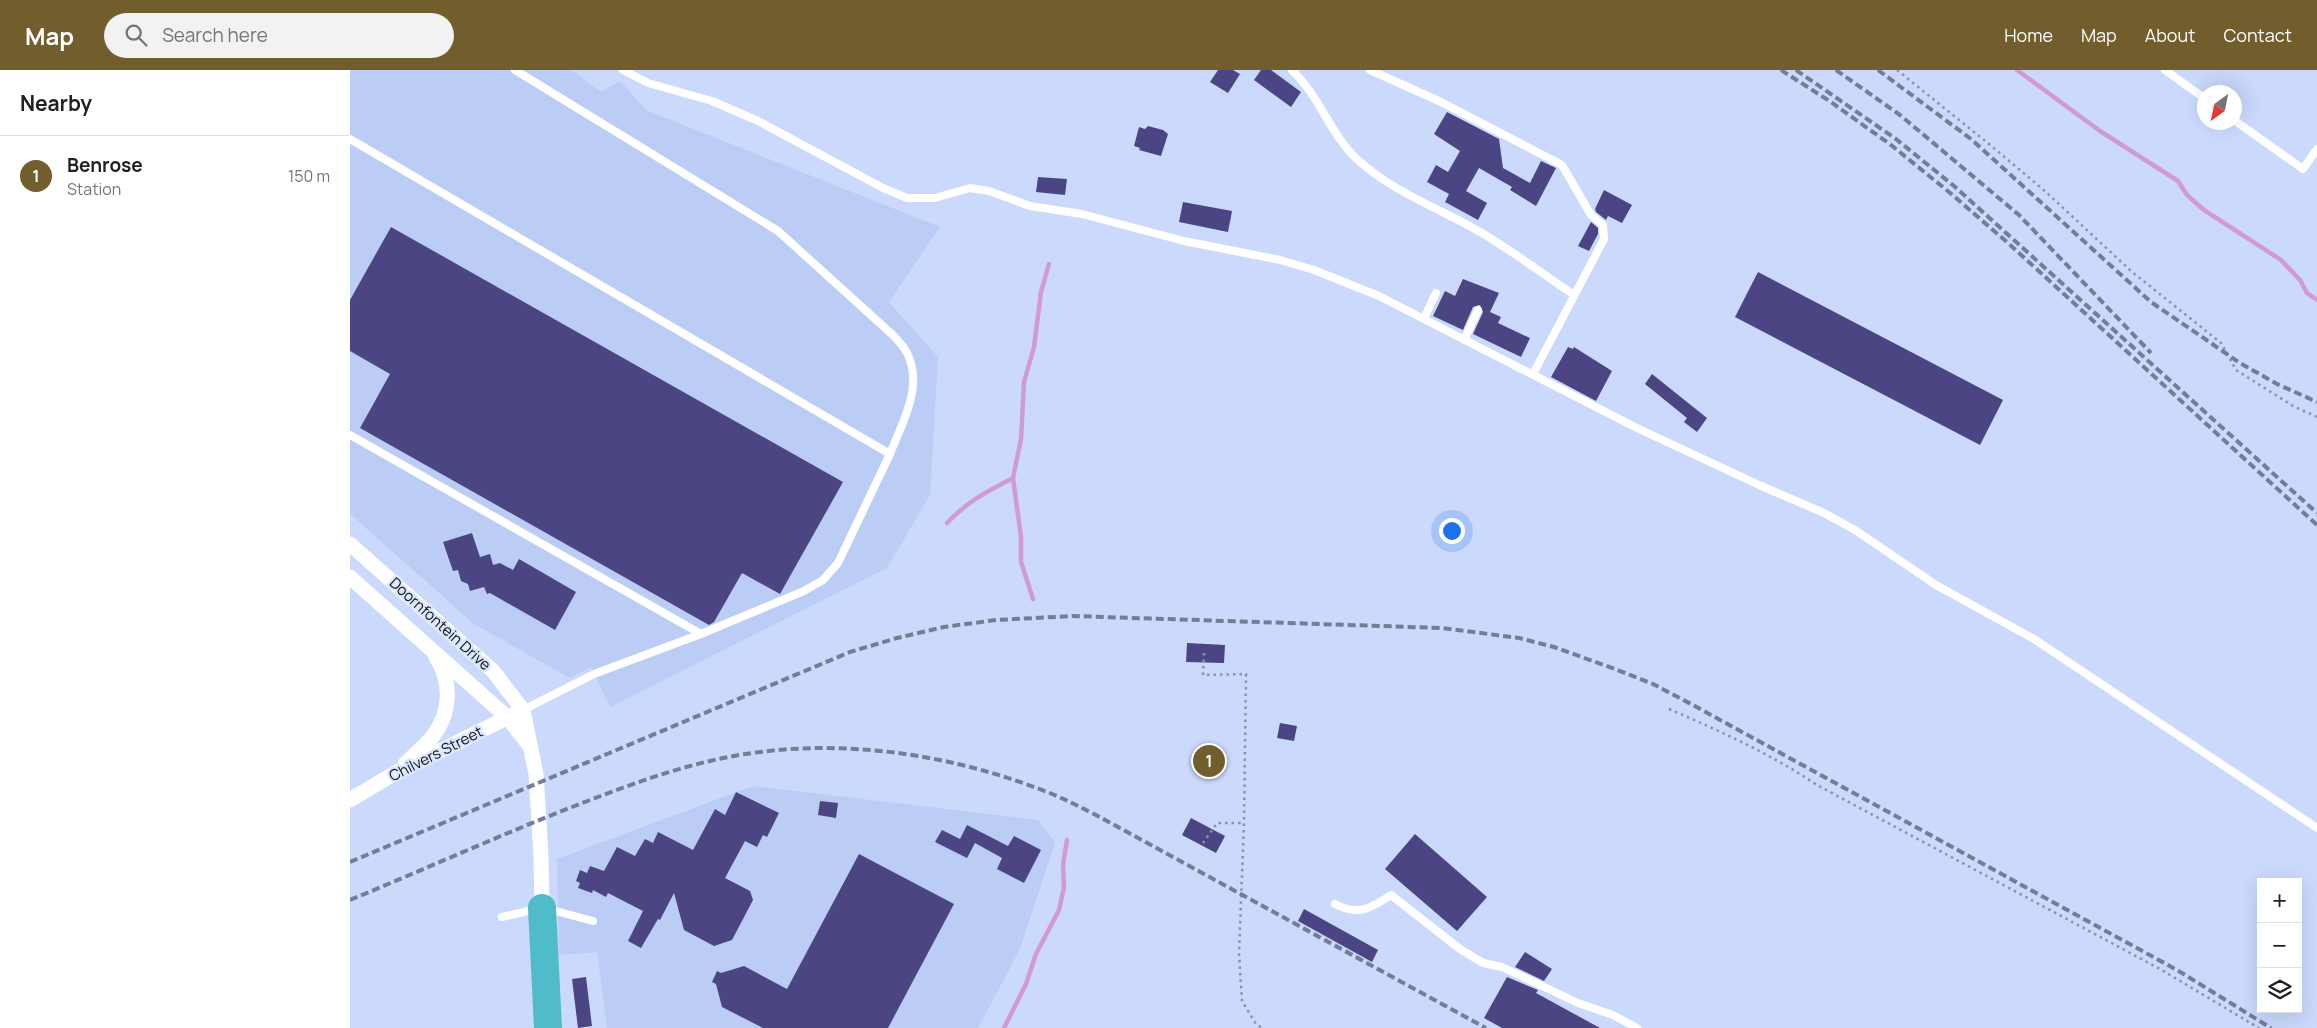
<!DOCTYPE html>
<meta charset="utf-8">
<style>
:root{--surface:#fff;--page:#f2f2f2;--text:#202124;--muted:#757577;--line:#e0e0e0;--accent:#725d2c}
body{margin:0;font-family:Manrope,sans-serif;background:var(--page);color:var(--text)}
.controls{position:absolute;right:15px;bottom:15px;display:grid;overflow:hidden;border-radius:0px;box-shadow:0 5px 20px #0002}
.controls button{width:45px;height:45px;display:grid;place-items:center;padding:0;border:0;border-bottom:1px solid var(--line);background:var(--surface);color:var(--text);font:25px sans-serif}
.compass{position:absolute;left:1847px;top:15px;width:45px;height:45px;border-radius:50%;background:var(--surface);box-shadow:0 5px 20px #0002;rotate:213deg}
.you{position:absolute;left:1101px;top:460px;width:18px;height:18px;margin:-12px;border:4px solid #fff;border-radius:50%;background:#1a73e8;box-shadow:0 0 0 8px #1a73e833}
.badge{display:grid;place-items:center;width:32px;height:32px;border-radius:50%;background:var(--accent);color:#fff;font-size:16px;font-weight:700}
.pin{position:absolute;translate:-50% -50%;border:2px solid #fff;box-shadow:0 1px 5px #0006}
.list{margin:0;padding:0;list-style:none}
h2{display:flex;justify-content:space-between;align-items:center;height:65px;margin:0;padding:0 20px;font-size:21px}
h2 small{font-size:16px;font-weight:400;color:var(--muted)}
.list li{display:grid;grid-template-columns:32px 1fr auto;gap:15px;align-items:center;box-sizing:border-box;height:80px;padding:0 20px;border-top:1px solid var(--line)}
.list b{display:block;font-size:19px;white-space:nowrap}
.list p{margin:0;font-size:16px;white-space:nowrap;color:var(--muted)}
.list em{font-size:16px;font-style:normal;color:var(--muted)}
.icon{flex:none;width:28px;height:28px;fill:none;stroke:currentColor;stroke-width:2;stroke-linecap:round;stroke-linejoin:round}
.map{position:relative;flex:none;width:1967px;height:958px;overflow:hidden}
header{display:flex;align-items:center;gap:30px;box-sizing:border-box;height:70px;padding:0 25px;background:var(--accent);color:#fff}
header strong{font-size:24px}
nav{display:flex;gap:28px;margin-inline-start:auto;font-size:18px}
.search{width:350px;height:45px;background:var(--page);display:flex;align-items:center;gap:12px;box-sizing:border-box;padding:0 18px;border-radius:28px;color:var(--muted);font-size:19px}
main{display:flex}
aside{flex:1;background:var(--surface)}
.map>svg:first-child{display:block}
.built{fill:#bbcdf5}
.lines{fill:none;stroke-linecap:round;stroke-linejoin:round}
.stream{stroke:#d29ad3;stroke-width:4.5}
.building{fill:#4b4583}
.path{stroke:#8792ad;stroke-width:2.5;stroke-dasharray:2.5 4;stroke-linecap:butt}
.lane{stroke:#fff;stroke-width:8}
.street{stroke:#fff;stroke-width:15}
.highway{stroke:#51bcc9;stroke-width:28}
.rail{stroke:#737d96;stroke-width:4;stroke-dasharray:8 4;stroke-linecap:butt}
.labels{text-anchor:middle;stroke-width:5;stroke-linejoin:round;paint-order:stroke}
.street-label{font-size:15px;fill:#0d121e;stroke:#dde7fb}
</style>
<header>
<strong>Map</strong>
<div class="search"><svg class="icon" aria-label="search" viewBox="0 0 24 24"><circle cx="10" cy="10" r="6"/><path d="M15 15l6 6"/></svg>Search here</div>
<nav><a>Home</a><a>Map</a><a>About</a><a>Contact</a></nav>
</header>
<main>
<aside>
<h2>Nearby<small></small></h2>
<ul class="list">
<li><span class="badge">1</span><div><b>Benrose</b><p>Station</p></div><em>150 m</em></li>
</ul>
</aside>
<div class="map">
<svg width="1967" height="958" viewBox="0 0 1967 958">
<rect width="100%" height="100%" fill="#cad9fc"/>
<!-- built -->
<g class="built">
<polygon points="0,0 221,0 251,22 270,11 296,40 590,157 539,232 588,287 580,425 537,498 260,637 241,597 220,608 124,554 0,444"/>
<polygon points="403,716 688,750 705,773 670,879 628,958 257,958 247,882 209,885 207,789"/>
</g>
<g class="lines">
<!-- stream -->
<g class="stream">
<polyline points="1667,0 1750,61 1828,111 1837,125 1854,140 1931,190 1950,210 1957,223 1967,230"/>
<path d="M597 453C618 431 636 422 663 408"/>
<polyline points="683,529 671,492 671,467 663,408 671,369 674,312 684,277 691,222 699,194"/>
<polyline points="654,958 676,914 686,884 709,840 714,817 713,795 717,770"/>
</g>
</g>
<!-- building -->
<g class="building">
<polygon points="868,0 883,0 890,4 878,23 860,12"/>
<polygon points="911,0 921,0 951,22 941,37 904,10"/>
<polygon points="1097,42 1149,69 1153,98 1180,113 1191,91 1206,98 1186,136 1160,120 1162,117 1129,98 1116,121 1137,133 1128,150 1095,132 1099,124 1077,112 1086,95 1098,102 1110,81 1084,64"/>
<polygon points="798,56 813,60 818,64 811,86 789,80 790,78 784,76 789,57 795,59"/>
<polygon points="688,107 717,109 715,125 686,122"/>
<polygon points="1254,120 1282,135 1272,153 1258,146 1256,150 1246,142 1245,139"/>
<polygon points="833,132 882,141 878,162 829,152"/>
<polygon points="1241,152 1248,158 1248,164 1239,181 1228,176"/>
<polygon points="41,157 493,412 430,524 392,503 364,552 359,555 10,358 40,304 0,281 0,230"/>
<polygon points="1408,202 1653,330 1630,375 1385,247"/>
<polygon points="1113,209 1149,223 1140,242 1151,247 1148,253 1180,268 1171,287 1123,264 1133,242 1130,235 1123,237 1113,260 1083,246 1095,221 1105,226"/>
<polygon points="1218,277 1223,279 1224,277 1262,301 1246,331 1201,307"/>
<polygon points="1302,304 1357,348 1347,362 1334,352 1337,348 1295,314"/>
<polygon points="122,463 130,487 140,484 143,495 150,493 163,500 169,489 226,522 205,560 140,523 137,524 134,517 120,521 118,514 111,511 108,500 103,501 93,472"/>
<polygon points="837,573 875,575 874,593 836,592"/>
<polygon points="930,653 947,656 944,671 927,668"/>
<polygon points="386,722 429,743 417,767 413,765 407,777 395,771 375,808 400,821 403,830 382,870 364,876 334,860 324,823 310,850 308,849 291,878 278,871 293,841 258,823 256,827 243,820 242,823 228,818 230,813 226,811 230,800 237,803 240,796 254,801 267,777 285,786 295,769 303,773 308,762 343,780 365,739 375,745"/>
<polygon points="470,731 488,733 486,748 468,745"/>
<polygon points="841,748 875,766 866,783 832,765"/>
<polygon points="617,755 658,776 664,766 691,780 674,813 647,799 652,788 625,773 617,788 585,772 592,760 610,769"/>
<polygon points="1065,764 1137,827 1107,861 1035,799"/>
<polygon points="509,784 604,834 538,958 413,958 372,937 366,914 362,912 367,901 371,903 394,896 437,919"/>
<polygon points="954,839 1028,880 1022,892 948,851"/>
<polygon points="1175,882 1202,899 1194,911 1165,897"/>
<polygon points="236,907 242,956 228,958 222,909"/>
<polygon points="1157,907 1188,920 1186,923 1250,958 1152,958 1134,948"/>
</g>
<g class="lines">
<!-- path -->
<g class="path">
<polyline points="1547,0 1639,74 1696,122 1781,201 1871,273 1886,300 1943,336 1967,347"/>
<polyline points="854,583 853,605 896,604 894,753 889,884 892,931 906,954 912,958"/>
<path d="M1319 639C1370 661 1421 684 1467 715L1810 899 1909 958"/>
<polyline points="853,773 867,753 894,753"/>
</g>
<!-- lane -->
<g class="lane">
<path d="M165 0 428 161 544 266C549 272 555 278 558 285 573 318 552 353 540 384"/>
<polyline points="273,0 298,13 362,31 408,51 533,118 557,128 585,128 620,118 639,121 680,136 732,144 834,171 930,190 964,200 1029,226 1287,358 1409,415 1474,443 1505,460 1586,515 1684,569 1967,758"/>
<path d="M942 0C971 28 980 65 1009 91 1041 120 1085 137 1123 158 1158 177 1191 203 1224 225"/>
<polyline points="1020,0 1091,32 1212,95 1241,145 1253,155 1254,169 1183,304"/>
<polyline points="1815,0 1854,28"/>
<polyline points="1884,50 1953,99 1967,79"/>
<polyline points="0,69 540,384 488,493 473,510 454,521 351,564 244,604 173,640"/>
<polyline points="1074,248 1086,223"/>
<polyline points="1114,270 1128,240"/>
<polyline points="0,365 351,564"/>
<path d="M985 834C1008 846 1020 839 1041 825L1110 879 1133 893 1152 897 1228 933 1263 945 1287 958"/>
<polyline points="198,839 243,851"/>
<polyline points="152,847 187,839"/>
</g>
<!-- street -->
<g class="street">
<polyline points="0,474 143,601 173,640 186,704 191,786 192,838"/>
<polyline points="0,507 158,648 179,675"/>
<path d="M55 694C64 685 75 676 83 666 101 643 102 611 86 587"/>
<polyline points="0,730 45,703 165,644"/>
</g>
<!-- highway -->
<polyline class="highway" points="192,838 198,958"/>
<!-- rail -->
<g class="rail">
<polyline points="1431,0 1481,32 1541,75 1599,122 1658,173 1967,455"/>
<polyline points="1446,0 1546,69 1604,116 1967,443"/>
<polyline points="1486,0 1550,45 1669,145 1801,283"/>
<polyline points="1528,0 1621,69 1801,232 1890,293 1927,314 1967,332"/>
<polyline points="0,792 500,582 547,568 594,557 646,550 723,546 1092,558 1169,568 1204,577 1265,599 1303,614 1341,634 1827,900 1921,958"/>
<path d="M0 830C80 797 159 761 240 730 295 709 351 689 410 682 504 670 604 686 692 720 711 727 728 736 746 745L1136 958"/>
</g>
</g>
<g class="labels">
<!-- street labels -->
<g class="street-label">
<text transform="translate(90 554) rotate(42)" y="5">Doornfontein Drive</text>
<text transform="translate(86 684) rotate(-27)" y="5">Chilvers Street</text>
</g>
</g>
</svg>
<div class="controls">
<button>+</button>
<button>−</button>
<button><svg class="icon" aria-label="layers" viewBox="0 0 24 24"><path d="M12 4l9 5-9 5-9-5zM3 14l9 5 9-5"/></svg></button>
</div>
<svg class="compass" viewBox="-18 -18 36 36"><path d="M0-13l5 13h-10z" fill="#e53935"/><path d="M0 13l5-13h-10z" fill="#757577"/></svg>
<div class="you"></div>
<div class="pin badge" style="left:859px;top:691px">1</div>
</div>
</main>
